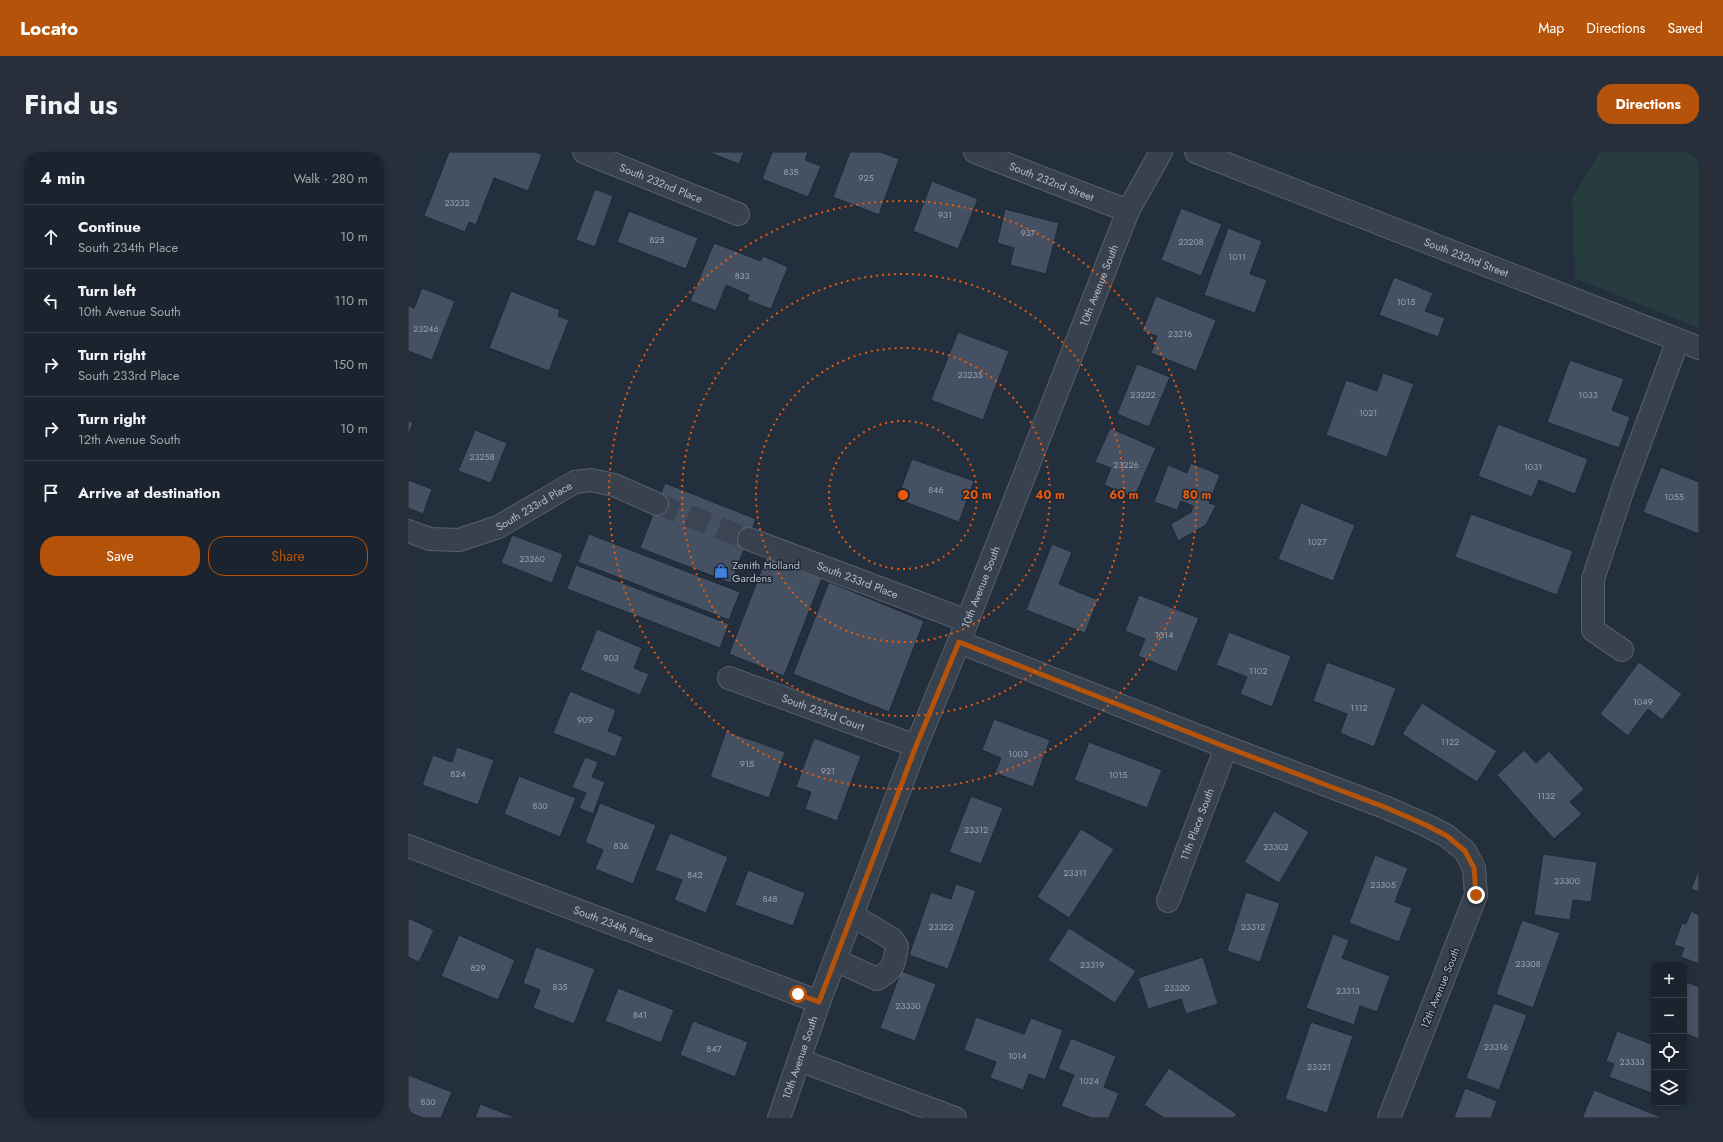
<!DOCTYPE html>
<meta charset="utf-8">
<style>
:root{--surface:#1b232e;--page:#282f3a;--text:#f1f3f6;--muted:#a0a4aa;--line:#39404a;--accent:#b45309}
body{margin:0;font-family:Jost,sans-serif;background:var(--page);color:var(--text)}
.controls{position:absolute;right:12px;bottom:12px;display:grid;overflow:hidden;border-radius:8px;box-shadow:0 2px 6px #0003}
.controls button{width:36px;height:36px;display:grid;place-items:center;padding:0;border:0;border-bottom:1px solid var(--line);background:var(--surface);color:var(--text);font:20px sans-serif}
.stop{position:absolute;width:12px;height:12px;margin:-9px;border:3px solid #b45309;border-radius:50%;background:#fff}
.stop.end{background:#b45309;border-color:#fff;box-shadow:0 1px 4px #0008}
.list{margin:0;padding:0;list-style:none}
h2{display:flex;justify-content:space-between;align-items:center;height:52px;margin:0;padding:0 16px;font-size:17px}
h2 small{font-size:13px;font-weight:400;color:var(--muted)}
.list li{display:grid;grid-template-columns:26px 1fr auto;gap:12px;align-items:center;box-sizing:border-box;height:64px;padding:0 16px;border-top:1px solid var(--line)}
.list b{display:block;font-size:15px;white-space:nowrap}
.list p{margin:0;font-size:13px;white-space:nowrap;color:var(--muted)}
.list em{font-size:13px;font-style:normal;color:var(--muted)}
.actions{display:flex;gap:8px;padding:12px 16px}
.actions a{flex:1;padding:9px 0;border:1px solid var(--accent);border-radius:16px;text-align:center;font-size:14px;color:var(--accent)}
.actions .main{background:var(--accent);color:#fff}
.icon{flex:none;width:22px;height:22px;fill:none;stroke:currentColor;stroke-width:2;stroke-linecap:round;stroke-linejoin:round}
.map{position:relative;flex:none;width:1291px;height:966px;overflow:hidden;border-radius:16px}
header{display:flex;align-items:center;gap:24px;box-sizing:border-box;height:56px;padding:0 20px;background:var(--accent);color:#fff}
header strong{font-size:19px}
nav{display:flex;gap:22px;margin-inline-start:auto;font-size:14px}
.intro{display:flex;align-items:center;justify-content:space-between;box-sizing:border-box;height:96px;padding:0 24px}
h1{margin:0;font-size:28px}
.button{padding:10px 18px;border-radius:16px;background:var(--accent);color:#fff;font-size:14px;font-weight:700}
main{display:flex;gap:24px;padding:0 24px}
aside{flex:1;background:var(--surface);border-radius:16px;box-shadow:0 2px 6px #0003}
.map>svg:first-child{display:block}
.green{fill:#263c3f}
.building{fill:#455162;stroke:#1f2835}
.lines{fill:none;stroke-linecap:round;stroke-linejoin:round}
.minor-tunnel{stroke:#3a4453;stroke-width:22;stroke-dasharray:22 11;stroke-linecap:butt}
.minor-casing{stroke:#565f6c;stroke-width:24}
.minor{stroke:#38414e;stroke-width:22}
.route{stroke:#b45309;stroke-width:5}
.ring{fill:none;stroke:#e8590c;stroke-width:2;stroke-dasharray:2 4}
.labels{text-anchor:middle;stroke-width:3;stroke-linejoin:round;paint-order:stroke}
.number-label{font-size:9px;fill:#98a1af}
.street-label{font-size:11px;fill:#b4bcc9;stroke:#1d2633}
.poi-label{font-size:11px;fill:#b4bcc9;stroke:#1d2633;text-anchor:start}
.centre{fill:#e8590c;stroke:#1d2633;stroke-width:2}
.ring-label{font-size:12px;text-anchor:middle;font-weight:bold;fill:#e8590c;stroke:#1d2633;stroke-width:3;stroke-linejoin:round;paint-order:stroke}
</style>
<header>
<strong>Locato</strong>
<nav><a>Map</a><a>Directions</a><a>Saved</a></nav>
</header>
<div class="intro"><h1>Find us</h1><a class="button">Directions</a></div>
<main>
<aside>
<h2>4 min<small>Walk · 280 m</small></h2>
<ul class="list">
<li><svg class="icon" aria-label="ahead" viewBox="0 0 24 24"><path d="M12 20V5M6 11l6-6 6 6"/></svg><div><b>Continue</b><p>South 234th Place</p></div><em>10 m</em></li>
<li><svg class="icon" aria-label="left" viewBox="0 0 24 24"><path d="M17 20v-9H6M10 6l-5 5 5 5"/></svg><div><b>Turn left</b><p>10th Avenue South</p></div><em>110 m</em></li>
<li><svg class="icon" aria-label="right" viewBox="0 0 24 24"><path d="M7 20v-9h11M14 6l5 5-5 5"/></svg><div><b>Turn right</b><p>South 233rd Place</p></div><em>150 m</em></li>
<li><svg class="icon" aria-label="right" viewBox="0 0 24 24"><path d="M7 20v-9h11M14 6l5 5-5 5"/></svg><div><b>Turn right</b><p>12th Avenue South</p></div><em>10 m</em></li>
<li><svg class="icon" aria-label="arrive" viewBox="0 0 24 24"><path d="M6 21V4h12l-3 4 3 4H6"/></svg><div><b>Arrive at destination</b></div></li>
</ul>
<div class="actions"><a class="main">Save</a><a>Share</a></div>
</aside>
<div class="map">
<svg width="1291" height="966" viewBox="0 0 1291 966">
<rect width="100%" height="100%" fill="#242f3e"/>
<!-- green -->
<polygon class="green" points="1192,0 1291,0 1291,176 1167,126 1164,46"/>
<!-- building -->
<g class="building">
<polygon points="41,0 128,0 134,3 120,39 86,26 68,73 61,70 57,80 16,64"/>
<polygon points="300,0 336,0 331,12"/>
<polygon points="364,0 400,0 397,8 413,14 400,45 354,27"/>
<polygon points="442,0 472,0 491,7 471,63 425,45"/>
<polygon points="524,29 570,47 550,97 505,79"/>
<polygon points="187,37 205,44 187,95 168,88"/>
<polygon points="773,56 814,72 793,124 753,108"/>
<polygon points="597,57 651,71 638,122 602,113 606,96 589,91"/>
<polygon points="221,59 290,86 278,117 209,90"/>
<polygon points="820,76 854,89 842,122 859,128 847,161 796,143"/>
<polygon points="306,91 353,109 355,104 380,115 363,157 339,148 341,143 318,133 308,159 282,149"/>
<polygon points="986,125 1025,141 1017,159 1037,166 1030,185 971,163"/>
<polygon points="14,136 47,149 24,208 0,199 0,153 6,156"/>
<polygon points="103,139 152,158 150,164 161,168 141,219 81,196"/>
<polygon points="748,144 808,168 788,219 743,201 749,184 734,179"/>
<polygon points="550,180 601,199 575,268 523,248"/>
<polygon points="1162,208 1216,227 1204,258 1222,265 1211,296 1139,270"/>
<polygon points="729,212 762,225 741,275 709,262"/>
<polygon points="975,221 1006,232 979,305 918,283 938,228 969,239"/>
<polygon points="0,268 5,271 0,284"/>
<polygon points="1090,272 1180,307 1167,342 1131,328 1124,345 1070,324"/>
<polygon points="702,276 748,296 726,346 696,333 703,316 687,310"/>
<polygon points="67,278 99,291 83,331 50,319"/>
<polygon points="504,307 566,329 551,370 489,347"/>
<polygon points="783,311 812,323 801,351 808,353 798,373 770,389 763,372 783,360 785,354 773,349 769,358 746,350 760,313 779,321"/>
<polygon points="1253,315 1291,330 1291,382 1235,360"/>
<polygon points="0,328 24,337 15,362 0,356"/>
<polygon points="257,331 348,367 323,431 232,396"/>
<polygon points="893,351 947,373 925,429 870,407"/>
<polygon points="1063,362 1165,399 1149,443 1047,405"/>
<polygon points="181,382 332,440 321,468 170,410"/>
<polygon points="104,383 155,402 144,431 93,411"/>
<polygon points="644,392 664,400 651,432 690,448 677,481 618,458"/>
<polygon points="359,404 414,426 376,524 321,502"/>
<polygon points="168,413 321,472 312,496 159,437"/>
<polygon points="421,430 516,469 481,560 385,522"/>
<polygon points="731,443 791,466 769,520 730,504 737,487 717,479"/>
<polygon points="189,477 234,496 226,516 241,522 232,543 172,518"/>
<polygon points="821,480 883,504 864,555 832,542 839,525 808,513"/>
<polygon points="919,510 988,536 966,595 932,581 939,562 905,549"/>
<polygon points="1231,510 1274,542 1254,568 1240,557 1220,584 1192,562"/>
<polygon points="162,539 208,558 200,579 215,585 207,605 145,581"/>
<polygon points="1014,551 1089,599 1069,630 994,582"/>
<polygon points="586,567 642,588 625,635 587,621 593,606 574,598"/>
<polygon points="318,579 377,600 361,646 302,625"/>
<polygon points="406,586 453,604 429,669 397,657 403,640 388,635"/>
<polygon points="681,590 754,618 739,656 666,628"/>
<polygon points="49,595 86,608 70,653 14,633 25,603 44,610"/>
<polygon points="1116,598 1128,611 1141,599 1176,637 1162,650 1174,662 1146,687 1089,623"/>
<polygon points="177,605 190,610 184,625 197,630 185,662 171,656 178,641 164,635"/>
<polygon points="111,624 168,646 152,685 96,662"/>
<polygon points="563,644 595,656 573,712 541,700"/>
<polygon points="192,651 248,673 225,732 187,717 195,698 177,690"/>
<polygon points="866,659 901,680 871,731 836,710"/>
<polygon points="673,677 706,697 661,766 629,745"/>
<polygon points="262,681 320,705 298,761 266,748 274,728 247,718"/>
<polygon points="1135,702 1189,710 1183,750 1165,748 1162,768 1126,763"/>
<polygon points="967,703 1000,716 987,750 1004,756 991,790 941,771"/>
<polygon points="1291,717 1291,740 1283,737"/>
<polygon points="340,718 397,741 385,774 327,753"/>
<polygon points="548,732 568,739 540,817 501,803 523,740 543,747"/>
<polygon points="838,740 872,751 852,810 819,799"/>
<polygon points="1283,759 1291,763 1291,812 1273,805 1276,796 1266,793 1274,771 1278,772"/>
<polygon points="0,766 26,778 11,810 0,805"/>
<polygon points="1114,768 1152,781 1125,856 1088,842"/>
<polygon points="661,776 728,819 707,851 640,808"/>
<polygon points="925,782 941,788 934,806 982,824 969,860 952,854 946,873 898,856"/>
<polygon points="51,783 107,808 90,848 33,824"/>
<polygon points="128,795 187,817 166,872 125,856 132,838 115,831"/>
<polygon points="795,805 810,852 778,862 773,847 740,857 730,826"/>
<polygon points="493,819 528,832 507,889 472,876"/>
<polygon points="1276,829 1291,835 1291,887 1276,881"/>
<polygon points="210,836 266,858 253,891 197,869"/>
<polygon points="1086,851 1119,863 1091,938 1058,926"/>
<polygon points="568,865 616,882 623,866 655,878 637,928 621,922 615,938 582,926 588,910 556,898"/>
<polygon points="285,869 340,890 327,925 272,903"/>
<polygon points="903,870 945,884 919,961 877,947"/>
<polygon points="1209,879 1246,893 1246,942 1201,925 1206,912 1198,909"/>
<polygon points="663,886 708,904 696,935 711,941 701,966 683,966 653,954 666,923 650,917"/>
<polygon points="761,916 829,962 826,966 756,966 736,953"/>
<polygon points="0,923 44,940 33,966 15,966 0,960"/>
<polygon points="1057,936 1089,949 1083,966 1046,966"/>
<polygon points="1186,938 1255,966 1174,966"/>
<polygon points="72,952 109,966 67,966"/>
</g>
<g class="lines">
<!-- minor-tunnel -->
<polyline class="minor-tunnel" points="249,352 341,387"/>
<defs>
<g id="minor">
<path id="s1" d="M176 0 330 62"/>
<path id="s2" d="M567 0 720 59"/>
<path id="s3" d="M788 0 1291 196"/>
<path id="s4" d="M0 379 22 387 51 388 90 375 167 330 183 328 206 333 249 352"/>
<path id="s5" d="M341 387 559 469"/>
<polyline points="551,490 818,595 979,656 1018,673 1039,684 1057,699 1066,716 1068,743 981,966"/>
<polyline points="1214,498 1185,478 1185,427 1216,334 1270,188"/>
<path id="s6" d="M321 526 508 594"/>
<path id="s7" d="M0 694 411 850"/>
<path id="s8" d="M760 749 818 595"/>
<path d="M427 808 469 827C486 817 486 813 489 794L484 787 444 763"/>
<polyline points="391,908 547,966"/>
<path id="s9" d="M371 966 411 850 508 594 551 490 720 59 753 0"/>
</g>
</defs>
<!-- minor casing -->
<use href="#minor" class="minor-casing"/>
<!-- minor -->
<use href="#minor" class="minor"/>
</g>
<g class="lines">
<!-- route -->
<polyline class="route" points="390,842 411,850 508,594 551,490 818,595 979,656 1018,673 1039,684 1057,699 1066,716 1068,743"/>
</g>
<!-- distance rings -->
<g class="ring">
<circle cx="495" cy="343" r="74"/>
<circle cx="495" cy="343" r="147"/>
<circle cx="495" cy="343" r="221"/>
<circle cx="495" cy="343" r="294"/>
</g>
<!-- icons -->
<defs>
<symbol id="shop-bare" viewBox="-9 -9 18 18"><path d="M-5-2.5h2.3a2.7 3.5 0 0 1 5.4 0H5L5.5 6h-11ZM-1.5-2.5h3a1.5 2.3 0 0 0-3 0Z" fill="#3f7fe0" stroke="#1d2633" stroke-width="2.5" paint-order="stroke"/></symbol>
</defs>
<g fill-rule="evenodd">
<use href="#shop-bare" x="303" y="409" width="20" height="20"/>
</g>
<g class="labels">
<!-- number labels -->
<g class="number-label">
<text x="383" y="23">835</text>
<text x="458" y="29">925</text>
<text x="49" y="54">23232</text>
<text x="537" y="66">931</text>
<text x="620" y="84">937</text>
<text x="249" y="91">825</text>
<text x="783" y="93">23208</text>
<text x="829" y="108">1011</text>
<text x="334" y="127">833</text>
<text x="998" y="153">1015</text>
<text x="18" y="180">23246</text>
<text x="772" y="185">23216</text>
<text x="562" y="226">23235</text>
<text x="735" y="246">23222</text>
<text x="1180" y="246">1033</text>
<text x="960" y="264">1021</text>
<text x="74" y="308">23258</text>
<text x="718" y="316">23226</text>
<text x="1125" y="318">1031</text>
<text x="528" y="341">846</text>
<text x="1266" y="348">1055</text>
<text x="909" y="393">1027</text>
<text x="124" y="410">23260</text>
<text x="756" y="486">1014</text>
<text x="203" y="509">903</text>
<text x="850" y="522">1102</text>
<text x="1235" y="553">1049</text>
<text x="951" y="559">1112</text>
<text x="177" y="571">909</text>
<text x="1042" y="593">1122</text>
<text x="610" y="605">1003</text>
<text x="339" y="615">915</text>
<text x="420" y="622">921</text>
<text x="50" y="625">824</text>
<text x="710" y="626">1015</text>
<text x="1138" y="647">1132</text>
<text x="132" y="657">830</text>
<text x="568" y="681">23312</text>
<text x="213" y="697">836</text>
<text x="868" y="698">23302</text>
<text x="667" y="724">23311</text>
<text x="287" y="726">842</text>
<text x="1159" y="732">23300</text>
<text x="975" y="736">23305</text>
<text x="362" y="750">848</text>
<text x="533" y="778">23322</text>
<text x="845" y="778">23312</text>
<text x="1120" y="815">23308</text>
<text x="684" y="816">23319</text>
<text x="70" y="819">829</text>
<text x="152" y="838">835</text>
<text x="769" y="839">23320</text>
<text x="940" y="842">23313</text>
<text x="500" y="857">23330</text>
<text x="232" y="866">841</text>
<text x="1088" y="898">23316</text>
<text x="306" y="900">847</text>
<text x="609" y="907">1014</text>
<text x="1224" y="913">23333</text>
<text x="911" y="918">23321</text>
<text x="681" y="932">1024</text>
<text x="20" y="953">830</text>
</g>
<!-- street labels -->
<g class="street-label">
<text dy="4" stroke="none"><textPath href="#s2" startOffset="82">South 232nd Street</textPath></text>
<text dy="4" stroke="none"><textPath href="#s1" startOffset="83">South 232nd Place</textPath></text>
<text dy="4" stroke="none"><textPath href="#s3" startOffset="290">South 232nd Street</textPath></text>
<text dy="4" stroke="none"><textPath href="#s9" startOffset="892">10th Avenue South</textPath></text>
<text dy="4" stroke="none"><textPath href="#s4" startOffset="135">South 233rd Place</textPath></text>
<text dy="4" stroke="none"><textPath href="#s5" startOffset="116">South 233rd Place</textPath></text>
<text dy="4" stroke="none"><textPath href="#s9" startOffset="568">10th Avenue South</textPath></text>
<text dy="4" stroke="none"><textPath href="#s6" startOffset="100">South 233rd Court</textPath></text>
<text dy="4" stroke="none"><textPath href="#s8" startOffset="82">11th Place South</textPath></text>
<text dy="4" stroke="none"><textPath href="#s7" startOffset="220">South 234th Place</textPath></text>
<text transform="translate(1032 836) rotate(-68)" y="4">12th Avenue South</text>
<text dy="4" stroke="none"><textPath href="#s9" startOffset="64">10th Avenue South</textPath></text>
</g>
<!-- poi labels -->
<g class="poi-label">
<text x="324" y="417">Zenith Holland<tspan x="324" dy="13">Gardens</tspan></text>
</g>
</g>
<circle cx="495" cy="343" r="6" class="centre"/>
<g class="ring-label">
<text x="569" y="347">20 m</text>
<text x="642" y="347">40 m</text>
<text x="716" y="347">60 m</text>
<text x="789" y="347">80 m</text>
</g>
</svg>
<div class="controls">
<button>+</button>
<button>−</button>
<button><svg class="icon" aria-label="locate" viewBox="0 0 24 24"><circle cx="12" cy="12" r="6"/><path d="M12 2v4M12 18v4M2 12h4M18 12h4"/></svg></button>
<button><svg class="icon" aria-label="layers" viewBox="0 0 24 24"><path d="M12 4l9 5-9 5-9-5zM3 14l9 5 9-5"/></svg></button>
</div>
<div class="stop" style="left:390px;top:842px"></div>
<div class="stop end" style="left:1068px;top:743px"></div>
</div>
</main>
